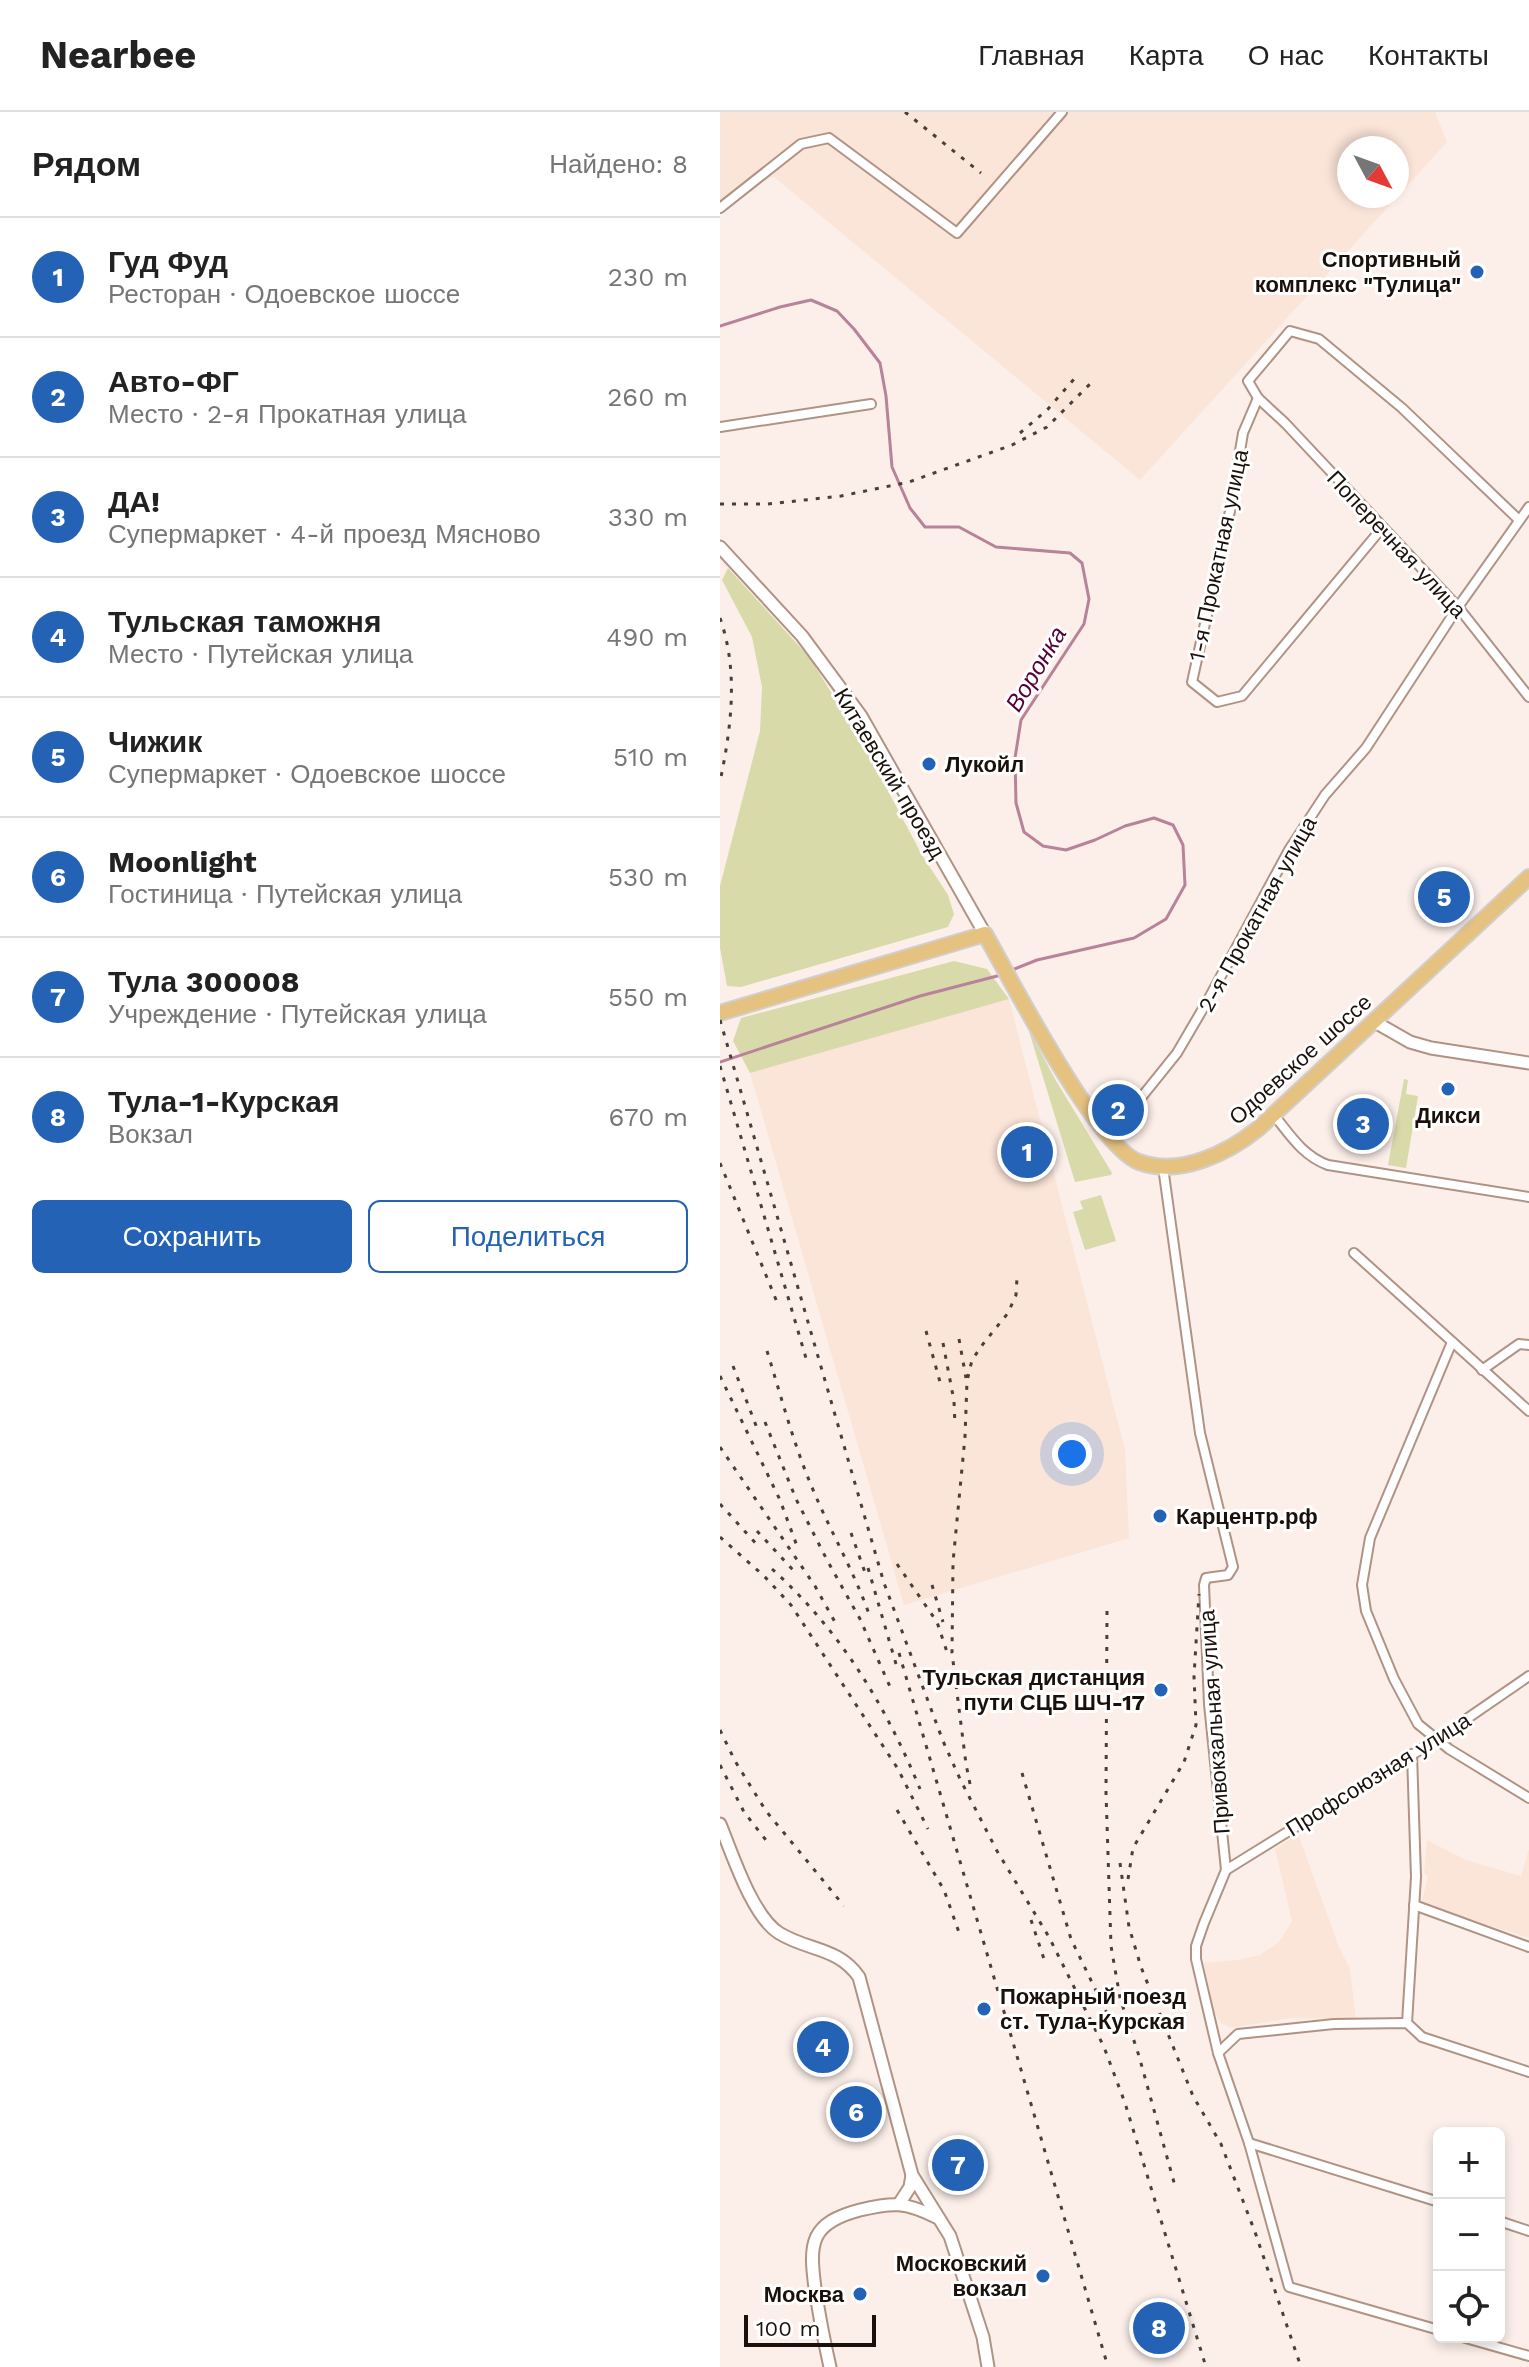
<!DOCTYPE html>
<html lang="ru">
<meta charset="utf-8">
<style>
:root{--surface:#fff;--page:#f2f2f2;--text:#222;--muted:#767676;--line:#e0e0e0;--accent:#2362b4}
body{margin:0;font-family:"Work Sans",sans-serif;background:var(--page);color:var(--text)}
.controls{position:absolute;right:24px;bottom:24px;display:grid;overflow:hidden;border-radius:12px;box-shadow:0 4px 12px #0003}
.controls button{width:72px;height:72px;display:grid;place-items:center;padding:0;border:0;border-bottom:2px solid var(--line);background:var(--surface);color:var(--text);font:40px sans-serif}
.compass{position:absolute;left:617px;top:24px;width:72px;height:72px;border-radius:50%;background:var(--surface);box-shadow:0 4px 12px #0003;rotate:131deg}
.scale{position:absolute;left:24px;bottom:20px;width:132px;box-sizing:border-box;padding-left:8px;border:4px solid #1b110c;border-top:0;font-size:22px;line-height:28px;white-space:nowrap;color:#1b110c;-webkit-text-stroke:6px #fff;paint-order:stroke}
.you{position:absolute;left:352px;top:1342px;width:28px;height:28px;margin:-20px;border:6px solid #fff;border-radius:50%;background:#1a73e8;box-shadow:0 0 0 12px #1a73e833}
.badge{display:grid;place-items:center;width:52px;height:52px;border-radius:50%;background:var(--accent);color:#fff;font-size:26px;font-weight:700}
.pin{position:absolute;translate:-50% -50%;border:4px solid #fff;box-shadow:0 2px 8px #0006}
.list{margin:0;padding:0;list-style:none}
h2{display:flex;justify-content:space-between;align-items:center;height:104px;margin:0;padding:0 32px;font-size:34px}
h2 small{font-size:26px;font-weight:400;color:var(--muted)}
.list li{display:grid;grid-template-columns:52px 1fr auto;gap:24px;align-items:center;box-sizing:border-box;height:120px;padding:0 32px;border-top:2px solid var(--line)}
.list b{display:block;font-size:30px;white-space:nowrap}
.list p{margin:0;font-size:26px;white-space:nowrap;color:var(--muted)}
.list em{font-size:26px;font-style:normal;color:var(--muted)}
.actions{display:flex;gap:16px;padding:24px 32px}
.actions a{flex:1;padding:18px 0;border:2px solid var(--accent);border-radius:12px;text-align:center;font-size:28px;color:var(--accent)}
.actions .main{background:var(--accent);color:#fff}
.icon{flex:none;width:44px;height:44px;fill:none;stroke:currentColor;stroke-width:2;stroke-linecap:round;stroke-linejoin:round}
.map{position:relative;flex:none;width:809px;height:2255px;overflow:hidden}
header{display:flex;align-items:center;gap:48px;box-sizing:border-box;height:112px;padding:0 40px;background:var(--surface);border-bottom:2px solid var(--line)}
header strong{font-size:38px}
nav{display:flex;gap:44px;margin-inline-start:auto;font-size:28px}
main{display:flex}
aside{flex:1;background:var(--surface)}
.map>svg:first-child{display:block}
.built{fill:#fbe4d8;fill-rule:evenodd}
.green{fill:#d9daa9}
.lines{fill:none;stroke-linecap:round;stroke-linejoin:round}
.stream{stroke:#b8829b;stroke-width:3}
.minor-casing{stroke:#b09385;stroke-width:12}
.tertiary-casing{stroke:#b09385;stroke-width:15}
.primary-casing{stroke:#d1cfce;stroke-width:18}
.minor{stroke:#fff;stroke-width:8}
.tertiary{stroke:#fff;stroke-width:11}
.primary{stroke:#e5c280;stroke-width:14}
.rail{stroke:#493f39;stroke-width:3;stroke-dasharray:4 8;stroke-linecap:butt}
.poi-dot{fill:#2362b4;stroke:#fff;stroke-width:3}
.labels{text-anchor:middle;stroke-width:6;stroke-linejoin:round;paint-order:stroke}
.poi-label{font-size:22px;font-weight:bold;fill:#1b110c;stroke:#fff;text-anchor:end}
.street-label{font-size:22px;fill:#1b110c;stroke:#fff}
.water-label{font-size:24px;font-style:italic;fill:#520037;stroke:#fff}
</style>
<header>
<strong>Nearbee</strong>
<nav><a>Главная</a><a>Карта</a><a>О нас</a><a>Контакты</a></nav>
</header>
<main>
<aside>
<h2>Рядом<small>Найдено: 8</small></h2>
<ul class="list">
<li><span class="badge">1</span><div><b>Гуд Фуд</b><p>Ресторан · Одоевское шоссе</p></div><em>230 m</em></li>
<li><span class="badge">2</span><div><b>Авто-ФГ</b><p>Место · 2-я Прокатная улица</p></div><em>260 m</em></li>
<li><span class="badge">3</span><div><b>ДА!</b><p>Супермаркет · 4-й проезд Мясново</p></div><em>330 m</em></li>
<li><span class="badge">4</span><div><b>Тульская таможня</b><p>Место · Путейская улица</p></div><em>490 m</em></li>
<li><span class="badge">5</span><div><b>Чижик</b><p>Супермаркет · Одоевское шоссе</p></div><em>510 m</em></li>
<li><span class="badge">6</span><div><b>Moonlight</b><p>Гостиница · Путейская улица</p></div><em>530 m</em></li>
<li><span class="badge">7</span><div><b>Тула 300008</b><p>Учреждение · Путейская улица</p></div><em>550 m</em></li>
<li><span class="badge">8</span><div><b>Тула-1-Курская</b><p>Вокзал</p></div><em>670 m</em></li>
</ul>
<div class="actions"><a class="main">Сохранить</a><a>Поделиться</a></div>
</aside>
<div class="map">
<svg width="809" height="2255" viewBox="0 0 809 2255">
<rect width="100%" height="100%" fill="#fcefe9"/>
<!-- built -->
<g class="built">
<path d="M0 0H715L727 30 420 368 54 65 0 89ZM629 36H677V84H629Z"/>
<polygon points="289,887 405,1338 409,1426 184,1493 30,961"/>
<polygon points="578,1722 619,1835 630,1857 636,1907 570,1906 512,1916 501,1911 494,1900 484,1851 518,1848 540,1843 559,1830 572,1809 555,1737"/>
<polygon points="707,1728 746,1748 801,1764 809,1737 809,1826 701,1792 708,1765 704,1761"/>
</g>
<!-- green -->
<g class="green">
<polygon points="8,456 90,546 144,634 202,743 228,783 234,802 228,815 21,875 7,874 0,836 0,774 40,619 42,575 32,525 2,468"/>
<polygon points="234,849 267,857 289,887 30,961 13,929 21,906"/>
<polygon points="308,916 335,967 392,1061 391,1063 355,1070"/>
<polygon points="684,967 688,968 686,982 698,984 686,1056 668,1053"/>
<polygon points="381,1083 396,1129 365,1138 353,1100 363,1097 360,1089"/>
</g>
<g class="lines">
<!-- stream -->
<g class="stream">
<polyline points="0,214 60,195 91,188 117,199 134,217 160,251 166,284 172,355 190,396 205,415 239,415 276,435 350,441 362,451 369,487 364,512 301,608 295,646 296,691 304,720 323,734 346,738 375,728 405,714 434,706 453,713 463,733 465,773 446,807 414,826 317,848 292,858"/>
<polyline points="0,950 200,884 281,863"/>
</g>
<defs>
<g id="minor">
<polyline points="0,96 81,32 109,26 237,121 342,0"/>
<polyline points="538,286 523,321 510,399 472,570 497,590 522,584 662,416"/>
<polyline points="0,315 151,292"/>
<polyline points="799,408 682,296 599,227 570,219 528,269 538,286 565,311 738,495 809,585"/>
<path d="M554 1003C570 1023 583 1044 608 1053L809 1085"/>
<polyline points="394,1031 420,987 457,941 488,888 569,738 605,683 646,636 738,495 809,395"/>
<polyline points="443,1055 480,1321 513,1455 508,1463 486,1466 484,1473 489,1592 506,1758 484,1811 476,1834 476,1847 498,1941 529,2031 569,2175 719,2218"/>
<polyline points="634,1141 809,1299"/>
<polyline points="732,1230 650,1426 642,1473 646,1499 674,1567 698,1612 729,1637 809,1686"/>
<polyline points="762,1258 799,1232 809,1233"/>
<polyline points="506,1758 716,1628 809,1564"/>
<polyline points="694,1793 809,1835"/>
<polyline points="687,1911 696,1765 692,1642"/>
<polyline points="498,1941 518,1922 614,1912 687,1911 702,1925 809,1960"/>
<polyline points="529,2031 719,2090"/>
<polyline points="779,2109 809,2119"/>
<polyline points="742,2225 809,2244"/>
</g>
<g id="tertiary">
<polyline points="0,435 82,524 141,604 265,822"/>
<polyline points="655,910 690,930 711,936 809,951"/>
<path d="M0 1712C12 1741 32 1804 59 1821 88 1839 118 1835 139 1865L192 2063 230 2124 263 2225 268 2255"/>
<polyline points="179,2092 190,2075 192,2063"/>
<path d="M110 2255C104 2229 99 2203 95 2176 89 2131 90 2111 140 2098 174 2090 185 2090 216 2105"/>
</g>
<path id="primary" d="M0 901 265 822C291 868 377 1035 419 1050 460 1065 508 1041 539 1016L809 765"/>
</defs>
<!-- minor casing -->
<use href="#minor" class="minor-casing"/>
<!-- tertiary casing -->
<use href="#tertiary" class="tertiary-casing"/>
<!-- primary casing -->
<use href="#primary" class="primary-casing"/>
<!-- minor -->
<use href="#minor" class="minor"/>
<!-- tertiary -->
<use href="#tertiary" class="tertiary"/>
<!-- primary -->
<use href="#primary" class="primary"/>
<!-- rail -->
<g class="rail">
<polyline points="185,0 261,61"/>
<polyline points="300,321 328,297 355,266"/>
<polyline points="0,392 48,392 121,384 189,370 292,333 327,315 370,272"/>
<path d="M0 506C19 560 11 616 0 670"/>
<polyline points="0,908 164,1471 223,1629 240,1667 277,1739 329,1825 384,1935 405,1991 486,2255"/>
<polyline points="0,954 88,1253"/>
<polyline points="0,1051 59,1195"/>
<polyline points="206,1219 220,1270"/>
<polyline points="239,1227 246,1266"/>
<polyline points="223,1231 234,1289 235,1314"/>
<path d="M47 1239C61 1284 73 1330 91 1373 109 1417 133 1457 149 1502"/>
<polyline points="13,1254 37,1316"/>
<polyline points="0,1264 60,1388 77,1434"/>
<polyline points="45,1310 76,1387 107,1448 140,1507 171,1577"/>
<polyline points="0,1335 95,1474 115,1510"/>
<polyline points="0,1392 40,1436"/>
<polyline points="37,1419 74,1459"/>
<polyline points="131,1421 147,1466"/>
<polyline points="0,1425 44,1464 71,1493 178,1657 208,1717"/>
<polyline points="177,1452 217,1510 227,1540"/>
<polyline points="148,1456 176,1552"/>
<path d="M52 1457C120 1518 166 1594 200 1677"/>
<polyline points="212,1473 223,1510"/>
<polyline points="387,1499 386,1681 391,1834 400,1886 419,1944 455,2074"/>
<polyline points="179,1541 388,2255"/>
<polyline points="0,1618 15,1649 46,1699 124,1794"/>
<polyline points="0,1653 24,1700 49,1732"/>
<polyline points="302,1661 351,1827 397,1922"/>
<polyline points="250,1672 246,1652 232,1541 233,1450 245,1325 247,1269 252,1248 263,1232 288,1201 296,1183 297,1166"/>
<polyline points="177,1698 224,1778 241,1826"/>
<polyline points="400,1751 409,1815 421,1855 473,1984 501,2032 535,2120 581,2255"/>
<polyline points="408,1767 413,1736 464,1650 476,1613 474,1564 479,1482"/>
<polyline points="311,1808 326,1853"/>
</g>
</g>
<!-- markers -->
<g class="poi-dot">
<circle cx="757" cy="160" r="8"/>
<circle cx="209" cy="652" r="8"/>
<circle cx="728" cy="977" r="8"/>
<circle cx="440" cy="1404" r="8"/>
<circle cx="441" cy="1578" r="8"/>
<circle cx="264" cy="1897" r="8"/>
<circle cx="323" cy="2164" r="8"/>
<circle cx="140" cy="2182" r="8"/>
</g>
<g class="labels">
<!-- poi labels -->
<g class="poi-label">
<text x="741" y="155">Спортивный<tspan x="741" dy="25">комплекс "Тулица"</tspan></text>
<text x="225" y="660" text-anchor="start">Лукойл</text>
<text x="728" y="1011" text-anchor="middle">Дикси</text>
<text x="456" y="1412" text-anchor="start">Карцентр.рф</text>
<text x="425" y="1573">Тульская дистанция<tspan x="425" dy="25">пути СЦБ ШЧ-17</tspan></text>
<text x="280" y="1892" text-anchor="start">Пожарный поезд<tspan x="280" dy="25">ст. Тула-Курская</tspan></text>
<text x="307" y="2159">Московский<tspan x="307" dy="25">вокзал</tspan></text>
<text x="124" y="2190">Москва</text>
</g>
<!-- street labels -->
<g class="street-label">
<text transform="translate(677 432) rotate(47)" y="8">Поперечная улица</text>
<text transform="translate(498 443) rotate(-78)" y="8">1-я Прокатная улица</text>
<text transform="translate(170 661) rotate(59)" y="8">Китаевский проезд</text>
<text transform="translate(537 802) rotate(-61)" y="8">2-я Прокатная улица</text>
<text transform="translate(580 947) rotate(-42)" y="8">Одоевское шоссе</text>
<text transform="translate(494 1610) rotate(-94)" y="8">Привокзальная улица</text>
<text transform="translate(658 1662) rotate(-32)" y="8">Профсоюзная улица</text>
</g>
<!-- water labels -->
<g class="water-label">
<text transform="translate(316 557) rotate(-59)" y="8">Воронка</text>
</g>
</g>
</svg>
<div class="controls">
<button>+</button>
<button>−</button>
<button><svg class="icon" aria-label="locate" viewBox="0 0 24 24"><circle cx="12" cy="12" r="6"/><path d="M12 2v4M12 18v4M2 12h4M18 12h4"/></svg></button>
</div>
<svg class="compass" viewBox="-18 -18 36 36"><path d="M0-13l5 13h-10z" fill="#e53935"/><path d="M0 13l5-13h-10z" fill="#767676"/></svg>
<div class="scale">100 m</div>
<div class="you"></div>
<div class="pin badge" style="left:307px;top:1040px">1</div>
<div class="pin badge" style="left:398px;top:998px">2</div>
<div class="pin badge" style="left:643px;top:1012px">3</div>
<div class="pin badge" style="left:103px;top:1935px">4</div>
<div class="pin badge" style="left:724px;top:785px">5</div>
<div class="pin badge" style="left:136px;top:2000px">6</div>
<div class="pin badge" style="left:238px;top:2053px">7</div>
<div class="pin badge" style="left:439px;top:2216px">8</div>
</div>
</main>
